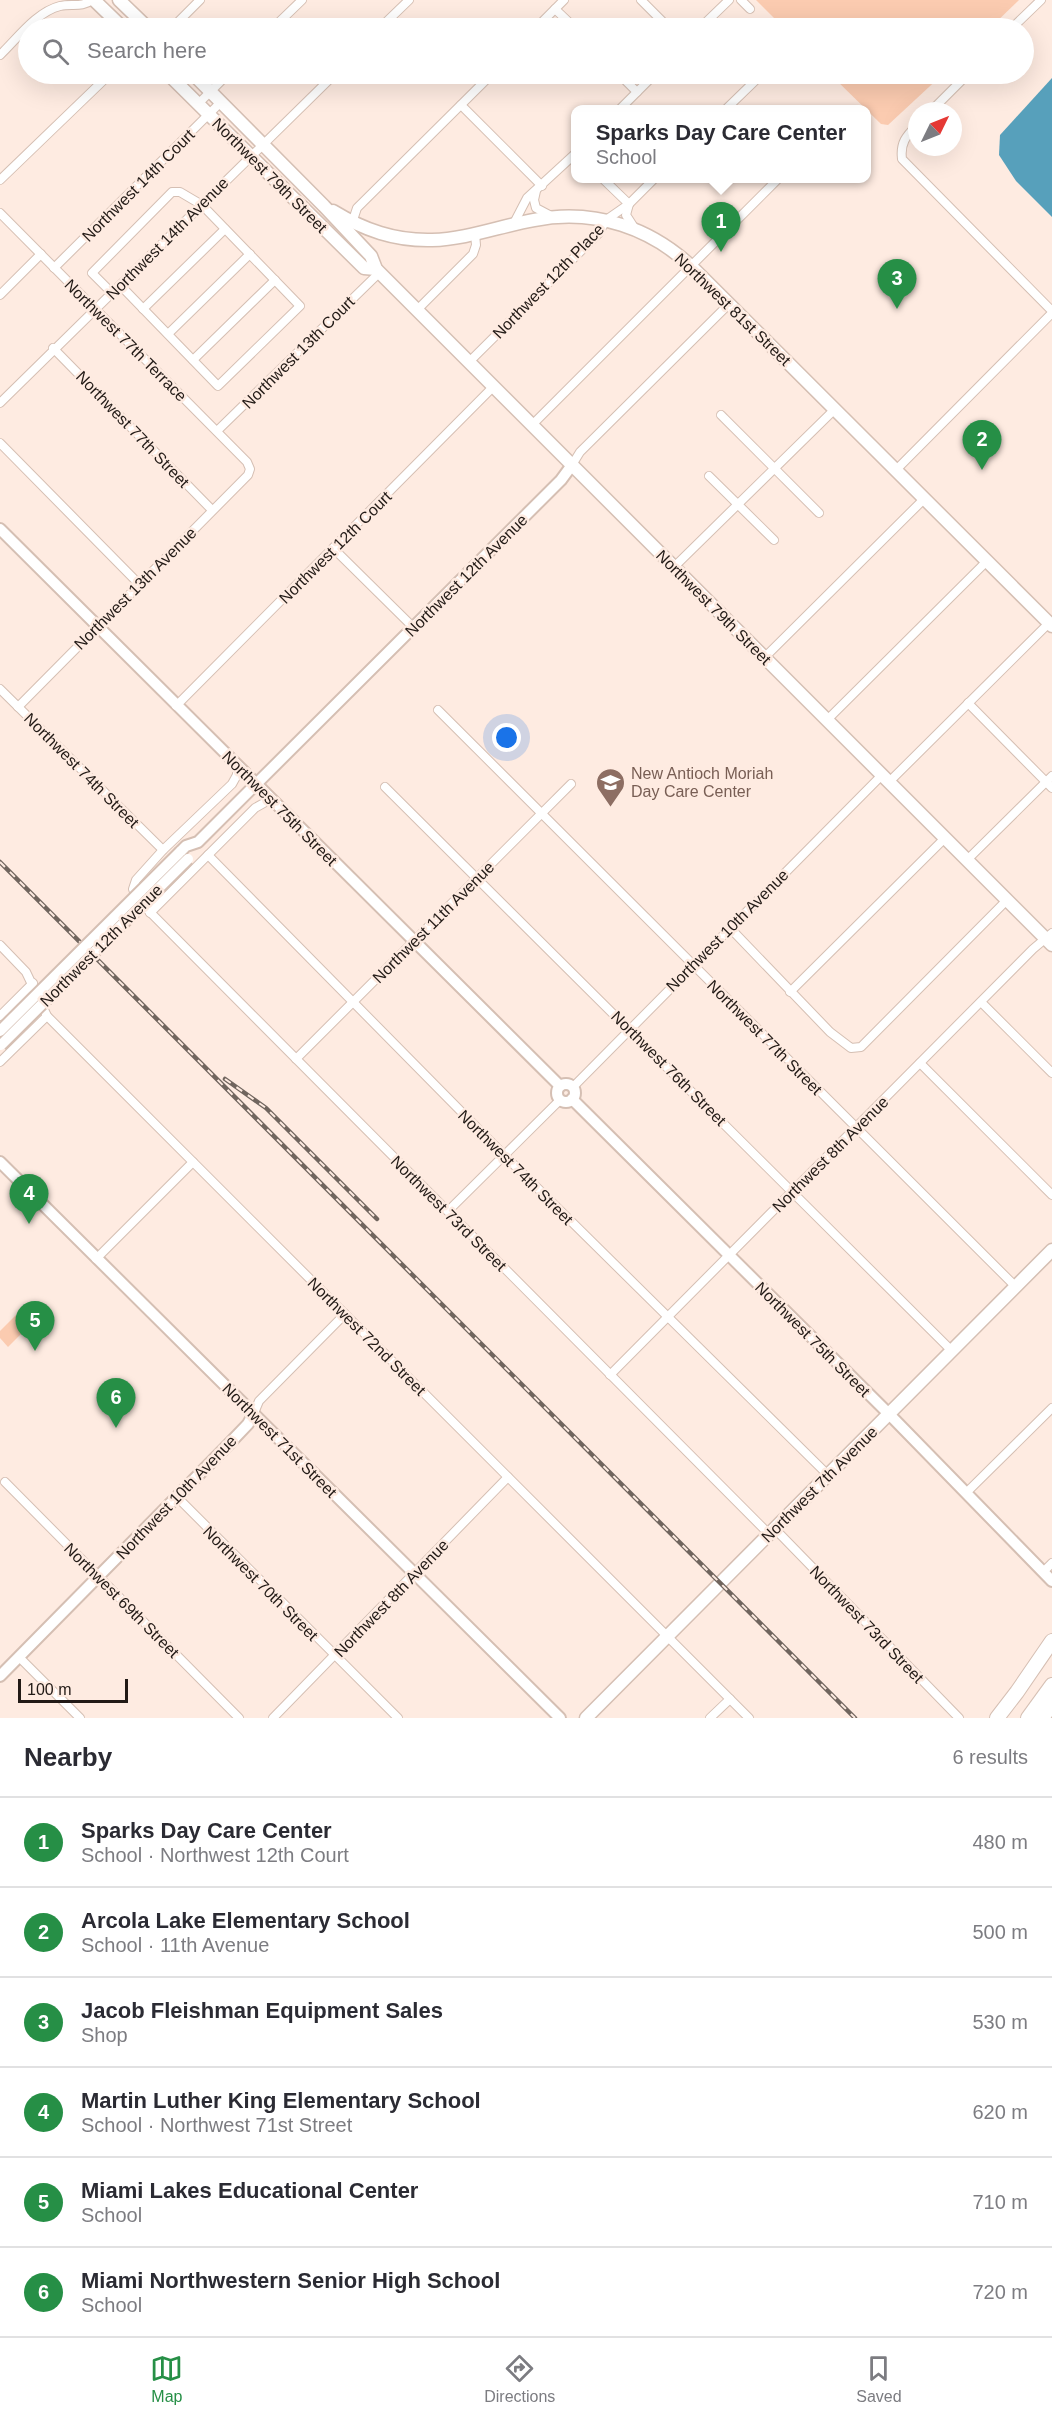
<!DOCTYPE html>
<meta charset="utf-8">
<style>
:root{--surface:#fff;--page:#f7f7f7;--text:#2b2b33;--muted:#7c7c81;--line:#e1e1e2;--accent:#268f46}
body{margin:0;font-family:Helvetica,sans-serif;background:var(--page);color:var(--text)}
.compass{position:absolute;left:908px;top:102px;width:54px;height:54px;border-radius:50%;background:var(--surface);box-shadow:0 6px 24px #0002;rotate:47deg}
.scale{position:absolute;left:18px;bottom:15px;width:110px;box-sizing:border-box;padding-left:6px;border:3px solid #221a16;border-top:0;font-size:16px;line-height:21px;white-space:nowrap;color:#221a16;-webkit-text-stroke:4px #feebe1;paint-order:stroke}
.you{position:absolute;left:507px;top:738px;width:21px;height:21px;margin:-15px;border:4px solid #fff;border-radius:50%;background:#1a73e8;box-shadow:0 0 0 9px #1a73e833}
.badge{display:grid;place-items:center;width:39px;height:39px;border-radius:50%;background:var(--accent);color:#fff;font-size:20px;font-weight:700}
.pin{position:absolute;translate:-50% -50px;filter:drop-shadow(0 2px 3px #0008)}
.pin::after{content:'';position:absolute;top:32px;width:21px;height:18px;background:inherit;clip-path:polygon(0 0,100% 0,50% 100%)}
.popup{position:absolute;left:571px;top:105px;width:300px;height:78px;box-sizing:border-box;display:grid;place-content:center;border-radius:12px;background:var(--surface);filter:drop-shadow(0 2px 4px #0005);font-size:20px;white-space:nowrap;color:var(--muted)}
.popup b{font-size:22px;color:var(--text)}
.popup::after{content:'';position:absolute;left:50%;top:100%;margin-left:-12px;border:12px solid transparent;border-top-color:var(--surface)}
.list{margin:0;padding:0;list-style:none}
h2{display:flex;justify-content:space-between;align-items:center;height:78px;margin:0;padding:0 24px;font-size:26px}
h2 small{font-size:20px;font-weight:400;color:var(--muted)}
.list li{display:grid;grid-template-columns:39px 1fr auto;gap:18px;align-items:center;box-sizing:border-box;height:90px;padding:0 24px;border-top:2px solid var(--line)}
.list b{display:block;font-size:22px;white-space:nowrap}
.list p{margin:0;font-size:20px;white-space:nowrap;color:var(--muted)}
.list em{font-size:20px;font-style:normal;color:var(--muted)}
.icon{flex:none;width:33px;height:33px;fill:none;stroke:currentColor;stroke-width:2;stroke-linecap:round;stroke-linejoin:round}
.map{position:relative;flex:none;width:1052px;height:1718px;overflow:hidden}
.search{position:absolute;background:var(--surface);box-shadow:0 6px 24px #0002;left:18px;right:18px;top:18px;height:66px;display:flex;align-items:center;gap:15px;box-sizing:border-box;padding:0 21px;border-radius:33px;color:var(--muted);font-size:22px}
.sheet{height:618px;background:var(--surface)}
nav{display:flex;justify-content:space-around;align-items:center;box-sizing:border-box;height:84px;border-top:2px solid var(--line);background:var(--surface);font-size:16px;color:var(--muted)}
nav a{display:grid;justify-items:center;gap:3px}
nav .on{color:var(--accent)}
.map>svg:first-child{display:block}
.green{fill:#fbcbb0}
.water{fill:#57a0bb}
.lines{fill:none;stroke-linecap:round;stroke-linejoin:round}
.street-casing{stroke:#d5bfb3;stroke-width:10}
.secondary-casing{stroke:#d5bfb3;stroke-width:14}
.primary-casing{stroke:#d5bfb3;stroke-width:15}
.highway-casing{stroke:#d5bfb3;stroke-width:16}
.street{stroke:#fff;stroke-width:8}
.secondary{stroke:#fff;stroke-width:10}
.primary{stroke:#fff;stroke-width:12}
.highway{stroke:#fff;stroke-width:14}
.rail-casing{stroke:#70655e;stroke-width:4.5}
.rail{stroke:#feebe1;stroke-width:2;stroke-dasharray:7;stroke-linecap:butt}
.secondary-bridge-casing{stroke:#d5bfb3;stroke-width:14;stroke-linecap:butt}
.secondary-bridge{stroke:#fff;stroke-width:10}
.labels{text-anchor:middle;stroke-width:5;stroke-linejoin:round;paint-order:stroke}
.street-label{font-size:16px;fill:#221a16;stroke:#feebe1}
.education-label{font-size:16px;fill:#785e54;stroke:#feebe1;text-anchor:start}
</style>
<div class="map">
<svg width="1052" height="1718" viewBox="0 0 1052 1718">
<rect width="100%" height="100%" fill="#feebe1"/>
<!-- green -->
<g class="green">
<polygon points="756,0 1019,0 990,28 784,28"/>
<polygon points="830,74 943,74 888,125 881,124"/>
<polygon points="16,1315 28,1327 8,1347 0,1338 0,1331"/>
</g>
<!-- water -->
<polygon class="water" points="1052,78 1052,217 1016,181 999,155 1000,135"/>
<g class="lines">
<defs>
<g id="street">
<polyline points="641,0 669,28"/>
<polyline points="741,0 750,9"/>
<polyline points="555,9 575,28"/>
<polyline points="172,28 200,0"/>
<polyline points="273,28 302,0"/>
<polyline points="380,28 409,0"/>
<polyline points="536,28 564,0"/>
<polyline points="700,28 729,0"/>
<polyline points="1012,28 1041,0"/>
<path d="M0 55C17 39 36 12 60 6 71 3 82 8 92 0"/>
<polyline points="619,74 637,92"/>
<polyline points="198,104 228,74"/>
<polyline points="461,105 542,186"/>
<polyline points="619,110 655,74"/>
<polyline points="725,110 762,74"/>
<polyline points="931,111 968,74"/>
<path d="M917 125C906 136 900 143 902 159L1052 311"/>
<polyline points="602,178 629,204"/>
<polyline points="0,180 110,74"/>
<polyline points="536,191 534,200 536,208 553,217"/>
<polyline points="629,204 626,215 635,229"/>
<polyline points="0,213 247,462 250,469 248,475 18,707"/>
<polyline points="352,223 357,208 492,74"/>
<polyline points="514,223 527,198 576,153"/>
<polyline points="54,268 221,102"/>
<polyline points="112,293 92,273 172,192 180,192 202,205 300,306 218,386 120,285"/>
<polyline points="0,295 41,254"/>
<polyline points="143,309 225,229"/>
<polyline points="417,310 473,254 476,245 475,234"/>
<polyline points="168,334 250,254"/>
<polyline points="53,348 212,510"/>
<polyline points="193,360 275,280"/>
<polyline points="469,362 599,233 606,220 629,204 655,178"/>
<polyline points="0,403 335,74"/>
<polyline points="721,415 819,513"/>
<polyline points="532,425 779,178"/>
<polyline points="217,431 379,273"/>
<polyline points="0,443 139,584"/>
<polyline points="572,465 580,452 729,304"/>
<polyline points="896,470 1052,313"/>
<polyline points="709,476 774,540"/>
<polyline points="334,549 413,627"/>
<polyline points="674,567 835,409"/>
<polyline points="765,657 924,499"/>
<polyline points="0,689 163,850"/>
<polyline points="968,703 1052,788"/>
<polyline points="176,706 493,387"/>
<polyline points="438,710 1016,1287"/>
<polyline points="827,720 987,561"/>
<polyline points="237,765 237,775 232,784 163,850 136,880 133,889 136,898 769,1534"/>
<polyline points="889,782 1049,623"/>
<polyline points="385,787 952,1351"/>
<polyline points="208,855 504,1155 828,1475"/>
<polyline points="967,860 1052,776"/>
<polyline points="150,913 255,808 271,799"/>
<polyline points="730,928 830,1032 851,1048 861,1047 1007,900"/>
<polyline points="0,945 26,972 47,1016 749,1718"/>
<polyline points="790,992 945,838"/>
<polyline points="981,1002 1052,1073"/>
<polyline points="0,1016 33,983"/>
<polyline points="296,1059 571,784"/>
<polyline points="0,1062 47,1016"/>
<polyline points="920,1063 1052,1195"/>
<polyline points="573,1087 882,775"/>
<polyline points="448,1211 560,1100"/>
<polyline points="96,1259 193,1162"/>
<polyline points="610,1375 1033,949 1052,933"/>
<polyline points="254,1413 259,1401 345,1314"/>
<polyline points="5,1482 239,1718"/>
<polyline points="966,1493 1052,1408"/>
<polyline points="177,1497 398,1718"/>
<polyline points="775,1529 959,1718"/>
<polyline points="1043,1572 1052,1563"/>
<polyline points="19,1657 80,1718"/>
<polyline points="273,1718 508,1477"/>
<polyline points="710,1718 730,1699"/>
</g>
<g id="secondary">
<polyline points="0,529 560,1086"/>
<polyline points="180,852 186,846 198,842 561,480 572,465"/>
<circle cx="566" cy="1093" r="9"/>
<polyline points="572,1099 889,1414 1052,1581"/>
<polyline points="0,1162 560,1718"/>
<polyline points="0,1676 227,1446 248,1424 254,1413"/>
</g>
<g id="primary">
<polyline points="94,0 123,28"/>
<polyline points="119,0 148,28"/>
<polyline points="168,74 364,268 376,269"/>
<polyline points="193,74 324,206 371,256 376,269 1052,945"/>
<path d="M333 211C364 230 395 241 432 240 467 239 500 226 534 220 595 208 653 228 696 271L1052 626"/>
<polyline points="586,1718 1052,1250"/>
</g>
<g id="highway">
<polyline points="997,1718 1017,1692 1052,1641"/>
<polyline points="1028,1718 1052,1685"/>
<polyline points="1042,1718 1052,1704"/>
</g>
</defs>
<!-- street casing -->
<use href="#street" class="street-casing"/>
<!-- secondary casing -->
<use href="#secondary" class="secondary-casing"/>
<!-- primary casing -->
<use href="#primary" class="primary-casing"/>
<!-- highway casing -->
<use href="#highway" class="highway-casing"/>
<!-- street -->
<use href="#street" class="street"/>
<!-- secondary -->
<use href="#secondary" class="secondary"/>
<!-- primary -->
<use href="#primary" class="primary"/>
<!-- highway -->
<use href="#highway" class="highway"/>
<defs>
<g id="rail">
<polyline points="0,862 855,1718"/>
<polyline points="225,1079 266,1108 377,1219"/>
</g>
</defs>
<!-- rail casing -->
<use href="#rail" class="rail-casing"/>
<!-- rail -->
<use href="#rail" class="rail"/>
<defs>
<g id="secondary-bridge">
<polyline points="0,1031 180,852"/>
<polyline points="1,1045 188,859"/>
</g>
</defs>
<!-- secondary-bridge casing -->
<use href="#secondary-bridge" class="secondary-bridge-casing"/>
<!-- secondary-bridge -->
<use href="#secondary-bridge" class="secondary-bridge"/>
</g>
<!-- icons -->
<defs>
<symbol id="school-pin" viewBox="-11 -11 22 30"><path d="M0 17L-7.5 6A9.5 9.5 0 1 1 7.5 6Z" fill="#8d6e63" stroke="#feebe1"/><path d="M0-5L7-2L0 1L-7-2ZM-4 1L0 2.5L4 1V4Q0 6-4 4Z" fill="#fff"/></symbol>
</defs>
<g fill-rule="evenodd">
<use href="#school-pin" x="594" y="766" width="33" height="45"/>
</g>
<g class="labels">
<!-- street labels -->
<g class="street-label">
<text transform="translate(270 175) rotate(45)" y="6">Northwest 79th Street</text>
<text transform="translate(138 185) rotate(-45)" y="6">Northwest 14th Court</text>
<text transform="translate(167 238) rotate(-45)" y="6">Northwest 14th Avenue</text>
<text transform="translate(548 281) rotate(-46)" y="6">Northwest 12th Place</text>
<text transform="translate(733 309) rotate(44)" y="6">Northwest 81st Street</text>
<text transform="translate(126 340) rotate(45)" y="6">Northwest 77th Terrace</text>
<text transform="translate(298 352) rotate(-45)" y="6">Northwest 13th Court</text>
<text transform="translate(133 429) rotate(46)" y="6">Northwest 77th Street</text>
<text transform="translate(335 547) rotate(-45)" y="6">Northwest 12th Court</text>
<text transform="translate(466 575) rotate(-45)" y="6">Northwest 12th Avenue</text>
<text transform="translate(135 588) rotate(-45)" y="6">Northwest 13th Avenue</text>
<text transform="translate(714 607) rotate(45)" y="6">Northwest 79th Street</text>
<text transform="translate(82 770) rotate(45)" y="6">Northwest 74th Street</text>
<text transform="translate(280 808) rotate(45)" y="6">Northwest 75th Street</text>
<text transform="translate(433 922) rotate(-45)" y="6">Northwest 11th Avenue</text>
<text transform="translate(727 930) rotate(-45)" y="6">Northwest 10th Avenue</text>
<text transform="translate(101 945) rotate(-45)" y="6">Northwest 12th Avenue</text>
<text transform="translate(765 1037) rotate(45)" y="6">Northwest 77th Street</text>
<text transform="translate(669 1068) rotate(45)" y="6">Northwest 76th Street</text>
<text transform="translate(830 1154) rotate(-45)" y="6">Northwest 8th Avenue</text>
<text transform="translate(516 1167) rotate(45)" y="6">Northwest 74th Street</text>
<text transform="translate(449 1213) rotate(45)" y="6">Northwest 73rd Street</text>
<text transform="translate(367 1336) rotate(45)" y="6">Northwest 72nd Street</text>
<text transform="translate(813 1339) rotate(45)" y="6">Northwest 75th Street</text>
<text transform="translate(280 1440) rotate(45)" y="6">Northwest 71st Street</text>
<text transform="translate(819 1484) rotate(-45)" y="6">Northwest 7th Avenue</text>
<text transform="translate(176 1497) rotate(-46)" y="6">Northwest 10th Avenue</text>
<text transform="translate(261 1583) rotate(45)" y="6">Northwest 70th Street</text>
<text transform="translate(391 1598) rotate(-46)" y="6">Northwest 8th Avenue</text>
<text transform="translate(122 1600) rotate(45)" y="6">Northwest 69th Street</text>
<text transform="translate(867 1624) rotate(46)" y="6">Northwest 73rd Street</text>
</g>
<!-- education labels -->
<g class="education-label">
<text x="631" y="779">New Antioch Moriah<tspan x="631" dy="18">Day Care Center</tspan></text>
</g>
</g>
</svg>
<svg class="compass" viewBox="-18 -18 36 36"><path d="M0-13l5 13h-10z" fill="#e53935"/><path d="M0 13l5-13h-10z" fill="#7c7c81"/></svg>
<div class="scale">100 m</div>
<div class="you"></div>
<div class="pin badge" style="left:721px;top:252px">1</div>
<div class="popup"><b>Sparks Day Care Center</b>School</div>
<div class="pin badge" style="left:982px;top:470px">2</div>
<div class="pin badge" style="left:897px;top:309px">3</div>
<div class="pin badge" style="left:29px;top:1224px">4</div>
<div class="pin badge" style="left:35px;top:1351px">5</div>
<div class="pin badge" style="left:116px;top:1428px">6</div>
<div class="search"><svg class="icon" aria-label="search" viewBox="0 0 24 24"><circle cx="10" cy="10" r="6"/><path d="M15 15l6 6"/></svg>Search here</div>
</div>
<section class="sheet">
<h2>Nearby<small>6 results</small></h2>
<ul class="list">
<li><span class="badge">1</span><div><b>Sparks Day Care Center</b><p>School · Northwest 12th Court</p></div><em>480 m</em></li>
<li><span class="badge">2</span><div><b>Arcola Lake Elementary School</b><p>School · 11th Avenue</p></div><em>500 m</em></li>
<li><span class="badge">3</span><div><b>Jacob Fleishman Equipment Sales</b><p>Shop</p></div><em>530 m</em></li>
<li><span class="badge">4</span><div><b>Martin Luther King Elementary School</b><p>School · Northwest 71st Street</p></div><em>620 m</em></li>
<li><span class="badge">5</span><div><b>Miami Lakes Educational Center</b><p>School</p></div><em>710 m</em></li>
<li><span class="badge">6</span><div><b>Miami Northwestern Senior High School</b><p>School</p></div><em>720 m</em></li>
</ul>
</section>
<nav>
<a class="on"><svg class="icon" aria-label="map" viewBox="0 0 24 24"><path d="M3 6l6-2 6 2 6-2v14l-6 2-6-2-6 2zM9 4v14M15 6v14"/></svg>Map</a>
<a><svg class="icon" aria-label="directions" viewBox="0 0 24 24"><path d="M12 3l9 9-9 9-9-9zM9 14v-3h6M13 9l2 2-2 2"/></svg>Directions</a>
<a><svg class="icon" aria-label="saved" viewBox="0 0 24 24"><path d="M7 4h10v16l-5-4-5 4z"/></svg>Saved</a>
</nav>
